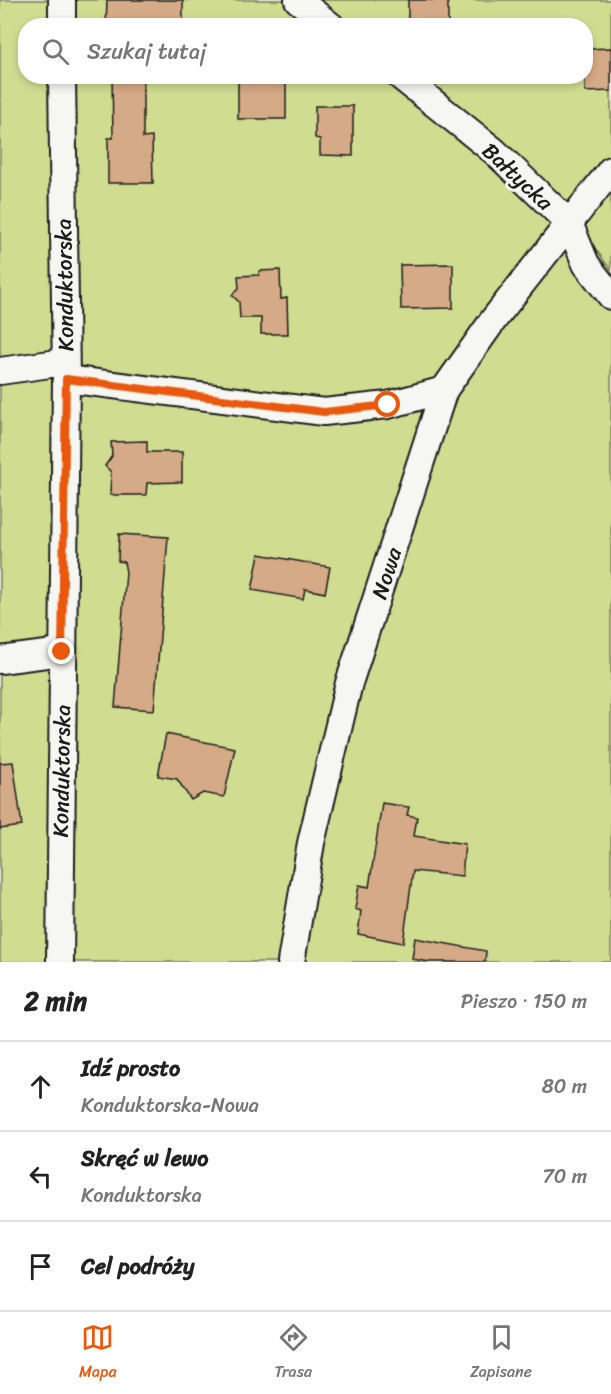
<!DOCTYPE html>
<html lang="pl">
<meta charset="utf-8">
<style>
:root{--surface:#fff;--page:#f6f6f6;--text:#222;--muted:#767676;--line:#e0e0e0;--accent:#ea580c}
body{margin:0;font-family:Sriracha,sans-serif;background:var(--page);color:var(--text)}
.stop{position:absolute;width:18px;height:18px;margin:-14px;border:4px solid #ea580c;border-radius:50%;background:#fff}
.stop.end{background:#ea580c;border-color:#fff;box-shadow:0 2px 6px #0008}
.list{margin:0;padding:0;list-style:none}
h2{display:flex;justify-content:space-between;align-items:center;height:78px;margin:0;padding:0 24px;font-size:26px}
h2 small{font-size:20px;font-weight:400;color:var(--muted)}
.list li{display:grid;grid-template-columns:39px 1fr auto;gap:18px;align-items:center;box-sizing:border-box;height:90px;padding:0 24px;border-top:2px solid var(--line)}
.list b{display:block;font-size:22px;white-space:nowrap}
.list p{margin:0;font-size:20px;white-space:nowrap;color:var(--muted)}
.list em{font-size:20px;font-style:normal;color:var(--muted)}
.icon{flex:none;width:33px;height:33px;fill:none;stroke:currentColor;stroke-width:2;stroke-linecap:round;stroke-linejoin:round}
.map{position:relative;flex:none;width:611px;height:962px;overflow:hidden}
.search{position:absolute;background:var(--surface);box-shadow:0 3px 9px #0003;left:18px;right:18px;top:18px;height:66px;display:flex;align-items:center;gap:15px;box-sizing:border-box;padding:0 21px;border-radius:24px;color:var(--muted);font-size:22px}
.sheet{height:348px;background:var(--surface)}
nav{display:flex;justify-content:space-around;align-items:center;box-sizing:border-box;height:84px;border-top:2px solid var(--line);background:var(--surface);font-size:16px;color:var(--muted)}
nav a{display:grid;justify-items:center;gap:3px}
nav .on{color:var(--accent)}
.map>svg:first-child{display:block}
.green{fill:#d0dd91;stroke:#767c56;stroke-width:1.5;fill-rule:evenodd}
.building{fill:#d5aa86;stroke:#1c1c1c;stroke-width:1.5}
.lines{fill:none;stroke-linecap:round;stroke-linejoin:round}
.minor-casing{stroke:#1c1c1c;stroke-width:30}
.minor{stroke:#f6f6f2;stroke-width:26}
.route{stroke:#ea580c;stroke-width:8}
.labels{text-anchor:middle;stroke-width:6;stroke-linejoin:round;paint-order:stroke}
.street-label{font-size:22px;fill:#1c1c1c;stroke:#f6f6f2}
</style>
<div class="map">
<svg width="611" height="962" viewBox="0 0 611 962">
<rect width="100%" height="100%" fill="#efe7dc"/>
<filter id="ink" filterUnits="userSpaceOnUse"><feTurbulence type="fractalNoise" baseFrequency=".0167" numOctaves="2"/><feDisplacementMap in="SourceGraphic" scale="12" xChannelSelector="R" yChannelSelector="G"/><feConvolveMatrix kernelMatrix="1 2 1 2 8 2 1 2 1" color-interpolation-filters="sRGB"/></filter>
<g filter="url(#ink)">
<!-- green -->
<g class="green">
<path d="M0 0H611V154L550 232 611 289V962H0ZM26 26H586V76H26Z"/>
<polygon points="611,190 611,270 580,228"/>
</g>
<!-- building -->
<g class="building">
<polygon points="107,0 183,0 183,26 106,26"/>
<rect x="408" y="0" width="40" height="26"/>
<polygon points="611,48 611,91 585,92 585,49"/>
<polygon points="112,76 143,76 143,138 152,137 153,183 108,183 108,138 113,138"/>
<rect x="238" y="76" width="48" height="43"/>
<polygon points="315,106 353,106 353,156 320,155 320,139 315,138"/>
<polygon points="453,264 453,308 401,309 400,265"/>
<polygon points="280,270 281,299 287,298 288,334 261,334 261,318 240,318 239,302 232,295 239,288 238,276 259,275 259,271"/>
<polygon points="147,441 147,452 182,452 182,482 147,483 146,495 110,495 111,472 105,466 112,456 111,442"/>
<polygon points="119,534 168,537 154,710 115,707 126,572 124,562 118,561"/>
<polygon points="259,554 330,567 325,593 305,589 303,599 252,590"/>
<polygon points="166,734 235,748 224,797 203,793 191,800 177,779 158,776"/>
<polygon points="13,762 22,826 0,829 0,763"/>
<polygon points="382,803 409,807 407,815 417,817 414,836 465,844 462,876 413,871 403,943 358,934 361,911 355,909 359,885 369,887"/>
<polygon points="415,938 486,951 485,962 430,962 412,959"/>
</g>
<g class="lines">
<defs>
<g id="minor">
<polyline points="62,0 62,26"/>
<polyline points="298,0 331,26"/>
<polyline points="400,76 494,151 569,223 586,264 611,296"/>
<polyline points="0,371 65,362"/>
<polyline points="66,379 324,412 388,405 444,390"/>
<polyline points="0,660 62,652"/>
<polyline points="60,962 66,379 62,76"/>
<polyline points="291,962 311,843 349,683 444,390 494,319 611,170"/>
</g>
</defs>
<!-- minor casing -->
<use href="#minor" class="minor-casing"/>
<!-- minor -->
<use href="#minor" class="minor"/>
</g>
</g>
<g class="lines" filter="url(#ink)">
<!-- route -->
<polyline class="route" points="62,652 66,379 324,412 388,405"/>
</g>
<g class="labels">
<!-- street labels -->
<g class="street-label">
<text transform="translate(518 176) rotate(43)" y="8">Bałtycka</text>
<text transform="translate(64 285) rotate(-91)" y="8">Konduktorska</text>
<text transform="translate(386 573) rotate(-72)" y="8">Nowa</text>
<text transform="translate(61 771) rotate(-89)" y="8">Konduktorska</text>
</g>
</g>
</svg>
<div class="stop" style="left:388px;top:405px"></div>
<div class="stop end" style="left:62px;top:652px"></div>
<div class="search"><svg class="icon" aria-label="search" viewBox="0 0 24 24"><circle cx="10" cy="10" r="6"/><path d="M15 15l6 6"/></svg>Szukaj tutaj</div>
</div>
<section class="sheet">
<h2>2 min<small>Pieszo · 150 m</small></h2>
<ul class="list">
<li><svg class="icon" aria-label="ahead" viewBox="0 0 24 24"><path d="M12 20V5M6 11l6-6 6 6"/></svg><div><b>Idź prosto</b><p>Konduktorska-Nowa</p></div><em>80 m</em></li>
<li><svg class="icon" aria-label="left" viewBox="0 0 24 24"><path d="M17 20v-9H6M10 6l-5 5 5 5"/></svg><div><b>Skręć w lewo</b><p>Konduktorska</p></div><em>70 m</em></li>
<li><svg class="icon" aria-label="arrive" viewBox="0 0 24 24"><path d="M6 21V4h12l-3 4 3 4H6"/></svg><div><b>Cel podróży</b></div></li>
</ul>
</section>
<nav>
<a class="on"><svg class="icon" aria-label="map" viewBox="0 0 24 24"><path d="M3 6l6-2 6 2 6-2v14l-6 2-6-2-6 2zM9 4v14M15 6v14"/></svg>Mapa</a>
<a><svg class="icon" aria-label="directions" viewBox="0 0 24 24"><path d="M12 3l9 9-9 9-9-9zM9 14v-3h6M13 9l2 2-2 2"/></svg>Trasa</a>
<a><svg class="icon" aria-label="saved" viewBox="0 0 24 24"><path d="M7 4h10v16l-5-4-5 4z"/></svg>Zapisane</a>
</nav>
